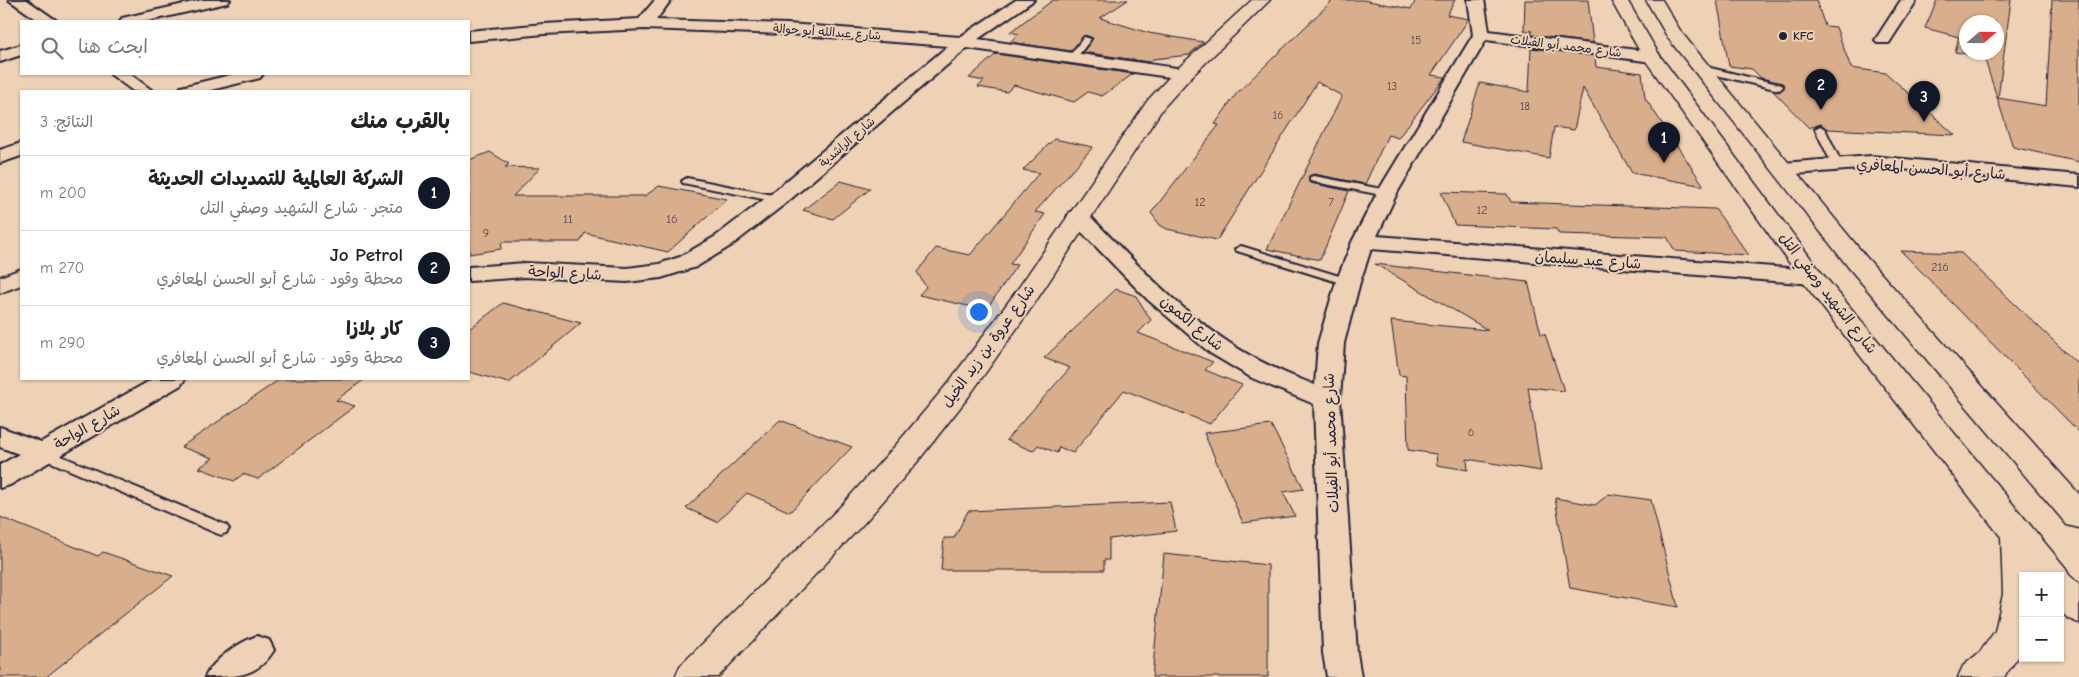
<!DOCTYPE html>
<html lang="ar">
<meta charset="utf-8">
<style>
:root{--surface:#fff;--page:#f2f2f2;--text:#222;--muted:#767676;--line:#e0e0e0;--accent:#111827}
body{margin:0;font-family:"Comic Neue","Playpen Sans Arabic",sans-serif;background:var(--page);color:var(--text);direction:rtl}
.controls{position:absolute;right:15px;bottom:15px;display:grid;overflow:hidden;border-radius:0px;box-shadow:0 1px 4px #0004}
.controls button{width:45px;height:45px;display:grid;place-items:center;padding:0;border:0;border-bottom:1px solid var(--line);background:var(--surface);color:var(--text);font:25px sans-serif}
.compass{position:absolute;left:1959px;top:15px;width:45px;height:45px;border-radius:50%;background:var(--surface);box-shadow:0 1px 4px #0004;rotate:70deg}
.you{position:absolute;left:978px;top:311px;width:18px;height:18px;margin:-12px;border:4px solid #fff;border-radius:50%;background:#1a73e8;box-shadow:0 0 0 8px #1a73e833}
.badge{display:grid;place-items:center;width:32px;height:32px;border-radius:50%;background:var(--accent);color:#fff;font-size:16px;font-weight:700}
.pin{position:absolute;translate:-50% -41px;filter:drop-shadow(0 1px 2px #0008)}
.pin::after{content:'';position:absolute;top:26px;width:18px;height:15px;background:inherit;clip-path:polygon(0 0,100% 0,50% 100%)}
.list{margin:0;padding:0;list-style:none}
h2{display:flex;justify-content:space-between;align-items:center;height:65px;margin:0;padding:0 20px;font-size:21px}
h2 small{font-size:16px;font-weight:400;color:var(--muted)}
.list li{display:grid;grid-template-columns:32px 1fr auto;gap:15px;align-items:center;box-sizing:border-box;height:75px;padding:0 20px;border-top:1px solid var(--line)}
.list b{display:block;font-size:19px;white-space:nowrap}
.list p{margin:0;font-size:16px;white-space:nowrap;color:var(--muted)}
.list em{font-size:16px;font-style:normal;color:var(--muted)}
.icon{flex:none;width:28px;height:28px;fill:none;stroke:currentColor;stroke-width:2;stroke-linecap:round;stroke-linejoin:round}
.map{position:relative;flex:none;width:2079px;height:677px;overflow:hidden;direction:ltr}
.search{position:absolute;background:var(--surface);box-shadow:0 1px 4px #0004;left:20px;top:20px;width:450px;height:55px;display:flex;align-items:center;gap:12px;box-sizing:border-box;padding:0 18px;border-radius:0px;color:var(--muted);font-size:19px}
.panel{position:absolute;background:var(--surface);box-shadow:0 1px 4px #0004;left:20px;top:90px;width:450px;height:290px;border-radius:0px;direction:rtl}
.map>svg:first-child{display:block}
.building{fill:#d9ae8c;stroke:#22223b;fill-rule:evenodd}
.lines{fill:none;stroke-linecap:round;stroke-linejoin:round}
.lane-casing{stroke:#22223b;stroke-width:4}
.street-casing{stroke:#22223b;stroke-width:4}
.secondary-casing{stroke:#22223b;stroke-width:3}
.lane{fill:#efd2b6;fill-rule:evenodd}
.street{fill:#efd2b6;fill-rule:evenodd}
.secondary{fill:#efd2b6;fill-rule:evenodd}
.poi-dot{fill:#22223b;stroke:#efd2b6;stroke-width:2}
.labels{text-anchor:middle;stroke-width:4;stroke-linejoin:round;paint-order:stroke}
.far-number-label{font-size:11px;fill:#50454f}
.far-street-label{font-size:12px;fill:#22223b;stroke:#efd2b6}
.far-poi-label{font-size:12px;font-weight:bold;fill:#22223b;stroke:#efd2b6;text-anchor:start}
.number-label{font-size:12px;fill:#50454f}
.street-label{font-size:15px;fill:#22223b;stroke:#efd2b6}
</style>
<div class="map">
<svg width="2079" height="677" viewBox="0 0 2079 677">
<rect width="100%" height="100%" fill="#efd2b6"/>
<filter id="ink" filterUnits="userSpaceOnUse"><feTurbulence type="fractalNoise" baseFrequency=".02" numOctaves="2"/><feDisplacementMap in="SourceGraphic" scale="10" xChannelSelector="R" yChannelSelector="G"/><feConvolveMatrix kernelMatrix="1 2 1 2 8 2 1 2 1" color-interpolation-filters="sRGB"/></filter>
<g filter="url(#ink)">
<!-- building -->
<g class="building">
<polygon points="1053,0 1128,0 1100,18 1149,33 1203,42 1189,55 1153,59 1149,62 1083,52 1093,38 1085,35 1071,51 1010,42 1019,34 1010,32"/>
<polygon points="1333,0 1363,0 1411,9 1416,0 1455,0 1447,15 1469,19 1431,75 1445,77 1398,138 1388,135 1365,184 1314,174 1309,176 1310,183 1349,191 1320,260 1267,249 1342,96 1317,82 1217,240 1167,229 1160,225 1151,213 1219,125 1215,124 1237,93"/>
<polygon points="1525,0 1588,0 1593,43 1531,35 1532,31 1524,30"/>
<polygon points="1717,0 1816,0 1825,26 1836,27 1851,68 1886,73 1955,135 1827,129 1821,124 1809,128 1773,91 1779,92 1784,88 1782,83 1761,78 1752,69 1729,66"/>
<path d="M1937 0H2011L1998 98 2046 106 2052 0H2079V162L2013 147 1984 57 1955 52 1959 37 1925 28ZM1966 22H1996V52H1966Z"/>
<polygon points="1531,48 1595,56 1596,67 1642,73 1645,98 1704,186 1632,173 1583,88 1574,130 1554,127 1549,158 1461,142 1480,83 1529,92"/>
<polygon points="996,54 1133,74 1102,96 1088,92 1074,102 1014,85 1007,92 978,87 984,81 969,78"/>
<polygon points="1054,139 1093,147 1035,212 1045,214 1010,264 1017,265 986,310 919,295 926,287 917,272 936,248 970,255 1039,173 1023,170"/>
<polygon points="490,152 509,164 505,167 540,168 513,196 645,196 659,186 727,199 668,252 585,233 580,242 502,242 501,249 469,254 469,160"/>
<polygon points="841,181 870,189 833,219 803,210"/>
<polygon points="1441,192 1507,194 1511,202 1715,209 1749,255 1675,251 1667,237 1559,234 1556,229 1455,225"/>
<polygon points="1901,251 1961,253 2079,365 2079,432"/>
<polygon points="1375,264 1528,282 1541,334 1545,334 1564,391 1528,387 1541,471 1467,459 1468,470 1437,465 1436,454 1408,450 1406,376 1399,375 1391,321 1488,330"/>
<polygon points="1116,289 1136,296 1151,320 1138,333 1213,362 1205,370 1242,385 1210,424 1124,390 1073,453 1059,447 1057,453 1038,445 1033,451 1006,440 1070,368 1044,358"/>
<polygon points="503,303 581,323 509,383 469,372 469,329"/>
<polygon points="280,379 365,379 336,400 355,406 258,479 243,474 234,481 199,468 213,458 181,447"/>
<polygon points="780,420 852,447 790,512 747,493 717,522 686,508"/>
<polygon points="1271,425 1304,489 1283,492 1295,516 1243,523 1204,433"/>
<polygon points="1609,494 1651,500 1678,607 1570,588 1555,498 1595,505"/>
<polygon points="1170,502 1176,531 1109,539 1109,560 1104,560 1104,570 941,570 944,538 954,538 968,511"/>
<polygon points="0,517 98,556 103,552 173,576 46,677 0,677"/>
<polygon points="1164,554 1268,565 1268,677 1152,677"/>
</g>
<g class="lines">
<defs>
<g id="lane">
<polygon points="1084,37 1091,39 1074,61 1068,61 1067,59"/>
<polygon points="1702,66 1782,85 1783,87 1779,90 1699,71 1699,67"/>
<polygon points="1820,126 1825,129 1842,164 1841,166 1837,167 1832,164 1815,129"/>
<polygon points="1314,176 1387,190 1392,193 1387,196 1310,181 1310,177"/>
<polygon points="687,178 778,196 783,199 778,202 683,183 682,181"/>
<polygon points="1241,246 1352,280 1354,282 1348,286 1344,284 1237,251 1235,249"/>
<polygon points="42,448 226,525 229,529 226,533 221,535 216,533 37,456 35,453 37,450"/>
</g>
<g id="street">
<polygon points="9,0 27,0 57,21 39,21"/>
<polygon points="202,0 230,0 227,3 148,21 120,21 122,18"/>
<polygon points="655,0 671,0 656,20 788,24 960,37 1016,0 1034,0 978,39 1183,69 1189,70 1192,74 1189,78 1183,79 967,48 786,203 732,245 696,267 661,278 627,282 525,277 469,281 469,267 525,263 627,268 659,264 680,257 716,236 771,194 948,46 788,34 644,29 544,34 469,41 469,31 544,24 639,19"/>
<path d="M1468 0H1484L1489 31 1652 52 1658 53 1660 57 1658 61 1652 62 1486 40 1397 193 1377 236 1812 270 1820 272 1824 277 1820 282 1812 284 1371 249 1360 282 1344 343 1340 399 1357 653 1361 677H1327L1323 653 1314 404 1252 378 1210 353 1147 299 1067 217 1070 212 1078 211 1086 212C1136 263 1186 319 1249 355 1270 367 1292 376 1315 385L1318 343 1336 282 1352 242 1377 193 1473 35Z"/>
<polygon points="1901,0 1917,0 1889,43 1877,43 1875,40"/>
<polygon points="21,45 21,55 0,62 0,51"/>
<polygon points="110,74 130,74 153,91 133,91"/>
<polygon points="234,74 263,74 260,78 207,91 178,91 181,87"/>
<polygon points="21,143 21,156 0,163 0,150"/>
<polygon points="1871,156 2079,175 2079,187 1901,169 1871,168 1783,175 1776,173 1773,169 1776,165 1783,163"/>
<polygon points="21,269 21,285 0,293 0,277"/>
<polygon points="153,379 185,379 181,385 10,485 0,488 0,465 19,454 0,447 0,427 41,442"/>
<path d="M257 636 269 640 274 650C258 677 235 677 205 677 214 659 238 643 257 636Z"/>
</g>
<g id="secondary">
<polygon points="1252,0 1270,0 1190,78 1163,108 1034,304 969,396 918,461 865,522 718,677 675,677 680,666 841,506 896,445 949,382 1015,293 1148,100 1176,70"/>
<path d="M1611 0H1627L1660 56 1821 272 2064 566 2069 575 2079 584V623C2053 615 2060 599 2060 576H2023V650L2004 677H1958L1963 666 1980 652 1995 631 2003 594 2001 537 1803 282 1643 57Z"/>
<polygon points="1646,0 1662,0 1681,32 1867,258 2079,494 2079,528 2067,525 1849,268 1668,38"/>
</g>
</defs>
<!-- lane casing -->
<use href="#lane" class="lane-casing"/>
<!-- street casing -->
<use href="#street" class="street-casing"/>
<!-- secondary casing -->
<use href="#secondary" class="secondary-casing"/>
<!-- lane -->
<use href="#lane" class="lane"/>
<!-- street -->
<use href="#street" class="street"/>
<!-- secondary -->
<use href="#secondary" class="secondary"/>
</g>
</g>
<!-- markers -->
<circle class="poi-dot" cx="1783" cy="36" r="5"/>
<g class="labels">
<!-- far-number labels -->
<g class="far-number-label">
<text x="1416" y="44">15</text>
<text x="1392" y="90">13</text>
<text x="1525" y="110">18</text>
<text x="1278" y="119">16</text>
</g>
<!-- far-street labels -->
<g class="far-street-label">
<text transform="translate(827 32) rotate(4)" y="4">شارع عبدالله أبو حوالة</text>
<text transform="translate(1566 46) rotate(7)" y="4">شارع محمد أبو الفيلات</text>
<text transform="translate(847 142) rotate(-41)" y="4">شارع الراشدية</text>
</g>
<!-- far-poi labels -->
<g class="far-poi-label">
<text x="1793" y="40">KFC</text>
</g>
<!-- number labels -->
<g class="number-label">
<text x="1200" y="206">12</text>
<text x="1331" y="206">7</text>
<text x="1482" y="214">12</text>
<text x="568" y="223">11</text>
<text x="672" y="223">16</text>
<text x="486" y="237">9</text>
<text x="1940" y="271">216</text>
<text x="1471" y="436">6</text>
</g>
<!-- street labels -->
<g class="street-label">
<text transform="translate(1931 169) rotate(4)" y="5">شارع أبو الحسن المعافري</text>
<text transform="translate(1588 260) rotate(4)" y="5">شارع عبد سليمان</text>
<text transform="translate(565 273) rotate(3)" y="5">شارع الواحة</text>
<text transform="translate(1828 293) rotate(52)" y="5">شارع الشهيد وصفي التل</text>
<text transform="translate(1192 323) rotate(40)" y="5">شارع الكمون</text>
<text transform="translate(988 346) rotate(-54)" y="5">شارع عروة بن زيد الخيل</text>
<text transform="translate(87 427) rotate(-30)" y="5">شارع الواحة</text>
<text transform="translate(1331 443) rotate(-92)" y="5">شارع محمد أبو الفيلات</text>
</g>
</g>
</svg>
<div class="controls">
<button>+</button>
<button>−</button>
</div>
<svg class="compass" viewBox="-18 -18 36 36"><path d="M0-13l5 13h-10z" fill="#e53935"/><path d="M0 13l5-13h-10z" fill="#767676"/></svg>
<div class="you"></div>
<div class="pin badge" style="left:1664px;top:163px">1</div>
<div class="pin badge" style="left:1821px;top:110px">2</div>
<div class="pin badge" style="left:1924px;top:122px">3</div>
<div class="search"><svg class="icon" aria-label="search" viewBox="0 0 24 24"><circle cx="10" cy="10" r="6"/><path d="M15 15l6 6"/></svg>ابحث هنا</div>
<section class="panel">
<h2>بالقرب منك<small>النتائج: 3</small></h2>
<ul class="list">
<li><span class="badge">1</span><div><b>الشركة العالمية للتمديدات الحديثة</b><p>متجر · شارع الشهيد وصفي التل</p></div><em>200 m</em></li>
<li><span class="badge">2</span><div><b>Jo Petrol</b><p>محطة وقود · شارع أبو الحسن المعافري</p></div><em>270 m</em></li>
<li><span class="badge">3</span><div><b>كار بلازا</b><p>محطة وقود · شارع أبو الحسن المعافري</p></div><em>290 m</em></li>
</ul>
</section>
</div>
